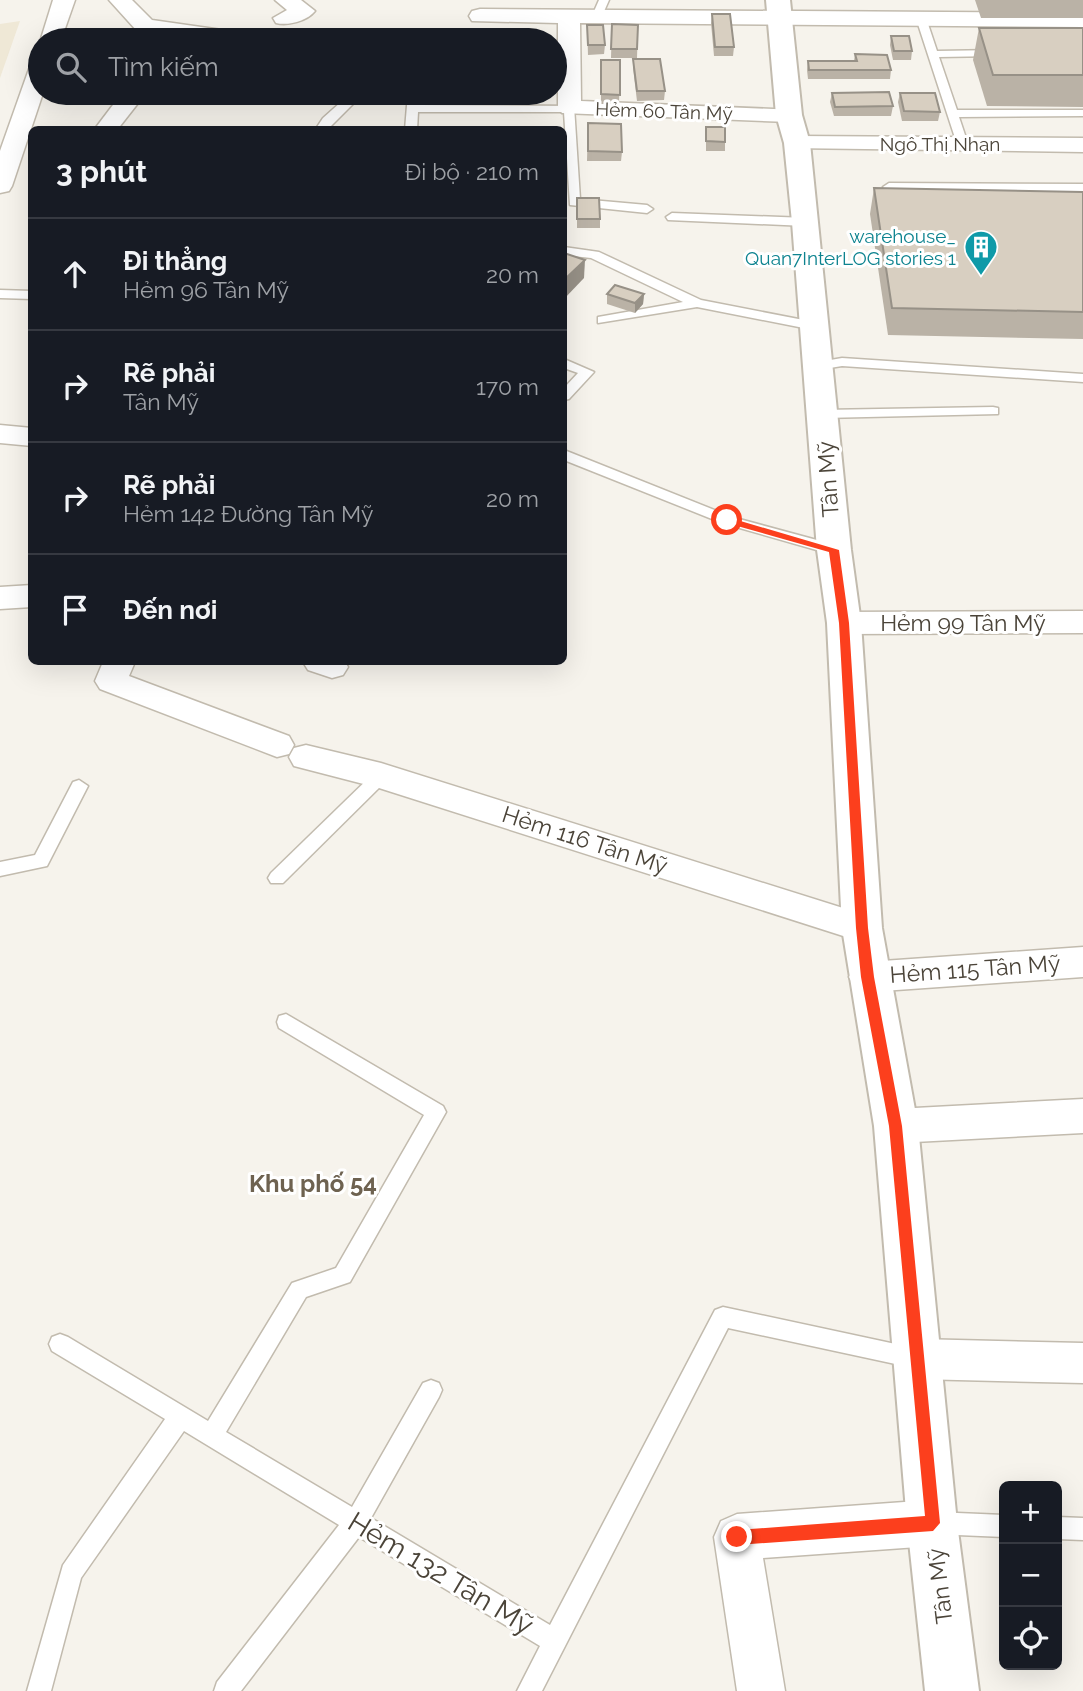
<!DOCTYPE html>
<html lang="vi">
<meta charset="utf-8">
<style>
:root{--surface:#171b24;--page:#20242c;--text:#f1f3f6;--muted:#9ea1a6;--line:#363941}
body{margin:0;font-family:Raleway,sans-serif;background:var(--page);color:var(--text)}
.controls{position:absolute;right:21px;bottom:21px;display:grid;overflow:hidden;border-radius:10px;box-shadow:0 7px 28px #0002}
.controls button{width:63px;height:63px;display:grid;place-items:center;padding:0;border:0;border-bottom:2px solid var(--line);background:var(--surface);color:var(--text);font:35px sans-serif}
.stop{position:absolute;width:21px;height:21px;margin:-16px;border:5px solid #fc3f1d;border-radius:50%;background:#fff}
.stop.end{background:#fc3f1d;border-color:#fff;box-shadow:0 2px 7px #0008}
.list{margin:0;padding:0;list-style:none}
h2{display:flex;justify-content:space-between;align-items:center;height:91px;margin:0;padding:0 28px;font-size:30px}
h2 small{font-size:23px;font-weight:400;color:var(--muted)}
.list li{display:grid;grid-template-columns:46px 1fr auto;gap:21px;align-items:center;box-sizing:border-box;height:112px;padding:0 28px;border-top:2px solid var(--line)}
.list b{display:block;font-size:26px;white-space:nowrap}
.list p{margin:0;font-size:23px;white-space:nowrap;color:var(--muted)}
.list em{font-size:23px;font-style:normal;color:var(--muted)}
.icon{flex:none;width:38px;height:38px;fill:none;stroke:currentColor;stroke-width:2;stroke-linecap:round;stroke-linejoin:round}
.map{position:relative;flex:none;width:1083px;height:1691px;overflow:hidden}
.search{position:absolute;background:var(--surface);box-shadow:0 7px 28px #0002;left:28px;top:28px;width:539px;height:77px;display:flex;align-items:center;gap:18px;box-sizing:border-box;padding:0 24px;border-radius:38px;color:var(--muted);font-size:26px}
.panel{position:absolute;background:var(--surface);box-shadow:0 7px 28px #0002;left:28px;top:126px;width:539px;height:539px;border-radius:10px}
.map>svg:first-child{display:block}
.education{fill:#efe8d6}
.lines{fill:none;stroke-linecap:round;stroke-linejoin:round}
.service-casing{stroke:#c2bbae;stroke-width:3}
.minor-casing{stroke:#c2bbae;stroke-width:3}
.tertiary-casing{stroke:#c2bbae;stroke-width:4}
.service{fill:#fff;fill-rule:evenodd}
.minor{fill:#fff;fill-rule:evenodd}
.tertiary{fill:#fff;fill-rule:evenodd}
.wall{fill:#bab2a6}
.shaded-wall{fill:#979187}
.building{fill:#d8cfc1;stroke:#979187;stroke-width:2}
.route{fill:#fc3f1d}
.labels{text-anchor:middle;stroke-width:6;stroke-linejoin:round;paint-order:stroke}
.far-street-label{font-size:19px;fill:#4b4439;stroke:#fff}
.far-culture-label{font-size:19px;fill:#0d838f;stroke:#fff;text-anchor:end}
.street-label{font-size:23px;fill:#4b4439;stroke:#fff}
.neighbourhood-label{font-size:24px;font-weight:bold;fill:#6e6250;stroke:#fff}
.near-street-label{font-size:28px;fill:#4b4439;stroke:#fff}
</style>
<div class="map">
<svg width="1083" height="1691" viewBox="0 0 1083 1691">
<rect width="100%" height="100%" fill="#f6f3ec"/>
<!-- education -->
<polygon class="education" points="20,21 0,78 0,24"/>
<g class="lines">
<defs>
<g id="service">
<polygon points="599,0 609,0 602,16 597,19 592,16"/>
<polygon points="918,19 927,21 937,51 997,50 1003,53 997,56 939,57 957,110 1083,110 1083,116 959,117 968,144 958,147 917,21"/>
<polygon points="351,93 364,93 327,130 315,130 323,118"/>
<polygon points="408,93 420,93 419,105 574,106 580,199 647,205 653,209 647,213 570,205 564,112 418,112 417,130 405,130"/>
<polygon points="889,183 1083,184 1083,192 885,190 883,187"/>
<polygon points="672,213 806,218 812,222 806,226 668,220 666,217"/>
<polygon points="564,247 599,252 701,300 814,322 821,326 814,330 697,307 598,323 598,317 683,302 591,258 564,255"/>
<polygon points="0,290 32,291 32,299 0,298"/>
<polygon points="842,358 1083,374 1083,382 842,366 818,370 811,366 813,363"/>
<polygon points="564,359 594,372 569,399 564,400 564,388 578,373 564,368"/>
<polygon points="993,407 998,408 998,414 823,418 816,414 823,410"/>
<polygon points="564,450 732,517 839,546 842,550 834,555 722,523 564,460"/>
<polygon points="381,770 389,776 387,780 283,883 271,883 268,878 271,873 375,772"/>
<polygon points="79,780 88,786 47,866 0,876 0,862 35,855 73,782"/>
<polygon points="286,1014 443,1106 446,1112 350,1282 306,1297 226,1432 352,1507 423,1383 431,1380 439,1383 442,1390 439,1397 371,1518 550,1625 715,1310 723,1307 914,1348 922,1351 925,1358 922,1365 914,1368 728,1328 542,1691 517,1691 540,1646 359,1537 241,1691 214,1691 217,1682 339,1525 184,1431 81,1578 51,1691 27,1691 63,1565 165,1419 52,1351 49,1344 52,1337 60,1334 68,1337 208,1421 292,1283 336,1268 424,1115 279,1028 277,1022 279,1016"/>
<polygon points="934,1512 1004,1515 1004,1537 934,1534 926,1531 923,1523 926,1515"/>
<polygon points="1057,1517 1083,1518 1083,1540 1057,1539"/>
</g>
<g id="minor">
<polygon points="53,0 75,0 61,40 40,42"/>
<polygon points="109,0 132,0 152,20 243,33 254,40 198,40 137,31"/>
<path d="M275 0H301L315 11C307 21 288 26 276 23L273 18 287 10Z"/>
<polygon points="480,9 1083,13 1083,27 580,23 581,101 797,110 801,115 797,120 789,122 562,113 558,108 558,23 472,21 469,16 472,11"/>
<polygon points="40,62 40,93 43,93 12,186 9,191 0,193 0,151 29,69"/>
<polygon points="122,93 146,93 117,130 94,130"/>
<polygon points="797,136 1083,138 1083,152 789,148 785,143 789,138"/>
<polygon points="0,425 32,428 32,446 0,443"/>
<polygon points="32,585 32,607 0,609 0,587"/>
<polygon points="1083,611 1083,633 844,634 833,631 828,623 833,615 844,612"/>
<polygon points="103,662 135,662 129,676 289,736 294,745 289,754 277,757 100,689 95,681"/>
<polygon points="303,662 345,662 348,667 343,675 332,678 308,670"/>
<polygon points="306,745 381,763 862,914 875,918 880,928 875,938 862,942 379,788 294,766 289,757 294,748"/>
<polygon points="1083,947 1083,977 868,992 855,988 849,977 855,966 868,962"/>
<polygon points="1083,1099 1083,1133 896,1143 882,1138 876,1126 882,1114 896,1109"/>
<polygon points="917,1339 1083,1343 1083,1383 917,1379 902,1373 895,1359 902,1345"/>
<polygon points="932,1500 948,1507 955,1523 948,1539 932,1546 763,1558 785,1691 737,1691 714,1537 721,1521 737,1514"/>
</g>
<polygon id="tertiary" points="766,0 790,0 802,115 810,143 851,550 861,623 882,928 918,1126 957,1523 979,1691 925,1691 907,1523 874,1126 842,928 827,623 817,550 792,222 784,143 776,115"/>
</defs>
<!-- service casing -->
<use href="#service" class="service-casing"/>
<!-- minor casing -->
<use href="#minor" class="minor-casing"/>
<!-- tertiary casing -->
<use href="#tertiary" class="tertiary-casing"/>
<!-- service -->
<use href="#service" class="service"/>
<!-- minor -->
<use href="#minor" class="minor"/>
<!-- tertiary -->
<use href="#tertiary" class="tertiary"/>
</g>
<!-- wall -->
<g class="wall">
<polygon points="975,0 1083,0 1083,18 981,18"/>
<polygon points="712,14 734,47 733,56 714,56 711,23"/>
<polygon points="612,24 638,25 637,58 611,58"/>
<polygon points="587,25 605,45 604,54 588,55"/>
<polygon points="979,28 1083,28 1083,107 987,106 973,60"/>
<polygon points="891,36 912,51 911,60 893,60 890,45"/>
<polygon points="855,54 891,70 890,79 808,79 807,70 808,61 854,61"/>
<polygon points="633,59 665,91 664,100 637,101 633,68"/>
<polygon points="601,60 620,60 619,104 601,104"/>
<polygon points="832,93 893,106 891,116 834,116 830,102"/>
<polygon points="900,93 940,112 938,121 902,121 898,102"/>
<polygon points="588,123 622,152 621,161 587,161"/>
<polygon points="706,127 725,142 725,151 706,151"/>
<polygon points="874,188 1083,192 1083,339 888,335 870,214"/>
<polygon points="577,198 600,219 600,228 577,228"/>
<polygon points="607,294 644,294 643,304 635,313 607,304"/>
</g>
<!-- shaded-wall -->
<g class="shaded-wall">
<polygon points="585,260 584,278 564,299 564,280"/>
<polygon points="644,294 643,304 635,313 635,303"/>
</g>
<!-- building -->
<g class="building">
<polygon points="712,14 730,14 734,47 715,47"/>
<polygon points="612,24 638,25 637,49 611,49"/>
<polygon points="587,25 603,25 605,45 588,45"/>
<polygon points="979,28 1083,28 1083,75 993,75"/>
<polygon points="891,36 909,36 912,51 894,51"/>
<polygon points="855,54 887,55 891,70 809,70 808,61 857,61"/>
<polygon points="633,59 660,59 665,91 637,91"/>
<polygon points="601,60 620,60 620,95 601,94"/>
<polygon points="889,92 893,106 835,107 832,93"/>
<polygon points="900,93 935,93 940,112 904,111"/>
<polygon points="588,123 621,124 622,152 588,151"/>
<polygon points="706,127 725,127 725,142 706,141"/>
<polygon points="874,188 1083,192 1083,312 892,308"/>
<polygon points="577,198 599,198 600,219 577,219"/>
<polygon points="564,253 585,260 564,280"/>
<polygon points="615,285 644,294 635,303 607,294"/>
</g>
<!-- route -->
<polygon class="route" points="727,517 839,550 849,623 868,928 874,977 902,1126 940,1523 933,1531 737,1545 730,1537 737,1530 925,1516 889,1126 861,977 856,928 839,623 829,552 723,522"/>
<!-- icons -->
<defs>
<symbol id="building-pin" viewBox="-11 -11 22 30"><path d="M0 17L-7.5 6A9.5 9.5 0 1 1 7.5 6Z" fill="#0f9aa8" stroke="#fff"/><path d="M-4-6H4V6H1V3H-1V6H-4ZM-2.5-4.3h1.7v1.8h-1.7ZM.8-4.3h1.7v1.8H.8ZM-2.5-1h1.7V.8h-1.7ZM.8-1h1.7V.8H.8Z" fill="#fff"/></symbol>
</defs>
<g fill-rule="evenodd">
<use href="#building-pin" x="962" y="228" width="38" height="52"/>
</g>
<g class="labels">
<!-- far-street labels -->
<g class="far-street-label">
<text transform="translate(664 111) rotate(2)" y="7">Hẻm 60 Tân Mỹ</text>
<text x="940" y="151">Ngô Thị Nhạn</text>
</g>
<!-- far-culture labels -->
<g class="far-culture-label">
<text x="956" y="243">warehouse_<tspan x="956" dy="22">Quan7InterLOG stories 1</tspan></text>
</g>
<!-- street labels -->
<g class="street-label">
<text transform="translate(828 479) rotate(-94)" y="8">Tân Mỹ</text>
<text x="963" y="631">Hẻm 99 Tân Mỹ</text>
<text transform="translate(585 840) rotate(18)" y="8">Hẻm 116 Tân Mỹ</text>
<text transform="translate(975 969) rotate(-4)" y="8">Hẻm 115 Tân Mỹ</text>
<text transform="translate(940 1586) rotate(-97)" y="8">Tân Mỹ</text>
</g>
<!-- neighbourhood labels -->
<g class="neighbourhood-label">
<text x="313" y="1192">Khu phố 54</text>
</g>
<!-- near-street labels -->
<g class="near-street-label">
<text transform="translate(441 1573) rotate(31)" y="10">Hẻm 132 Tân Mỹ</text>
</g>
</g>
</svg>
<div class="controls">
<button>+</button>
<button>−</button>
<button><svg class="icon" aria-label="locate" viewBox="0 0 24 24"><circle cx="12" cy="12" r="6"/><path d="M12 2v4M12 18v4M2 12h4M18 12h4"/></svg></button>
</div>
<div class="stop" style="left:727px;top:520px"></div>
<div class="stop end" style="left:737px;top:1537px"></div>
<div class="search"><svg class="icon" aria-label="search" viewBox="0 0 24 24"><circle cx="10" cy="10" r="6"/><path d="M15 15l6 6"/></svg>Tìm kiếm</div>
<section class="panel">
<h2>3 phút<small>Đi bộ · 210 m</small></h2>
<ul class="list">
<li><svg class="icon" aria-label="ahead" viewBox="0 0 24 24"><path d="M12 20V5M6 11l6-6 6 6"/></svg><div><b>Đi thẳng</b><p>Hẻm 96 Tân Mỹ</p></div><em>20 m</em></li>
<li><svg class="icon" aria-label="right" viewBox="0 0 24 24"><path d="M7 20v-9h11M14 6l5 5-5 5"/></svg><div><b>Rẽ phải</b><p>Tân Mỹ</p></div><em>170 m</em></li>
<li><svg class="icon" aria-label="right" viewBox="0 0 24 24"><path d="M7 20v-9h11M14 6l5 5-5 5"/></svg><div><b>Rẽ phải</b><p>Hẻm 142 Đường Tân Mỹ</p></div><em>20 m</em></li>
<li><svg class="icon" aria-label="arrive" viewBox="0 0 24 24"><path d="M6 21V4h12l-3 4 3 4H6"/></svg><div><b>Đến nơi</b></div></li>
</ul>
</section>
</div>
